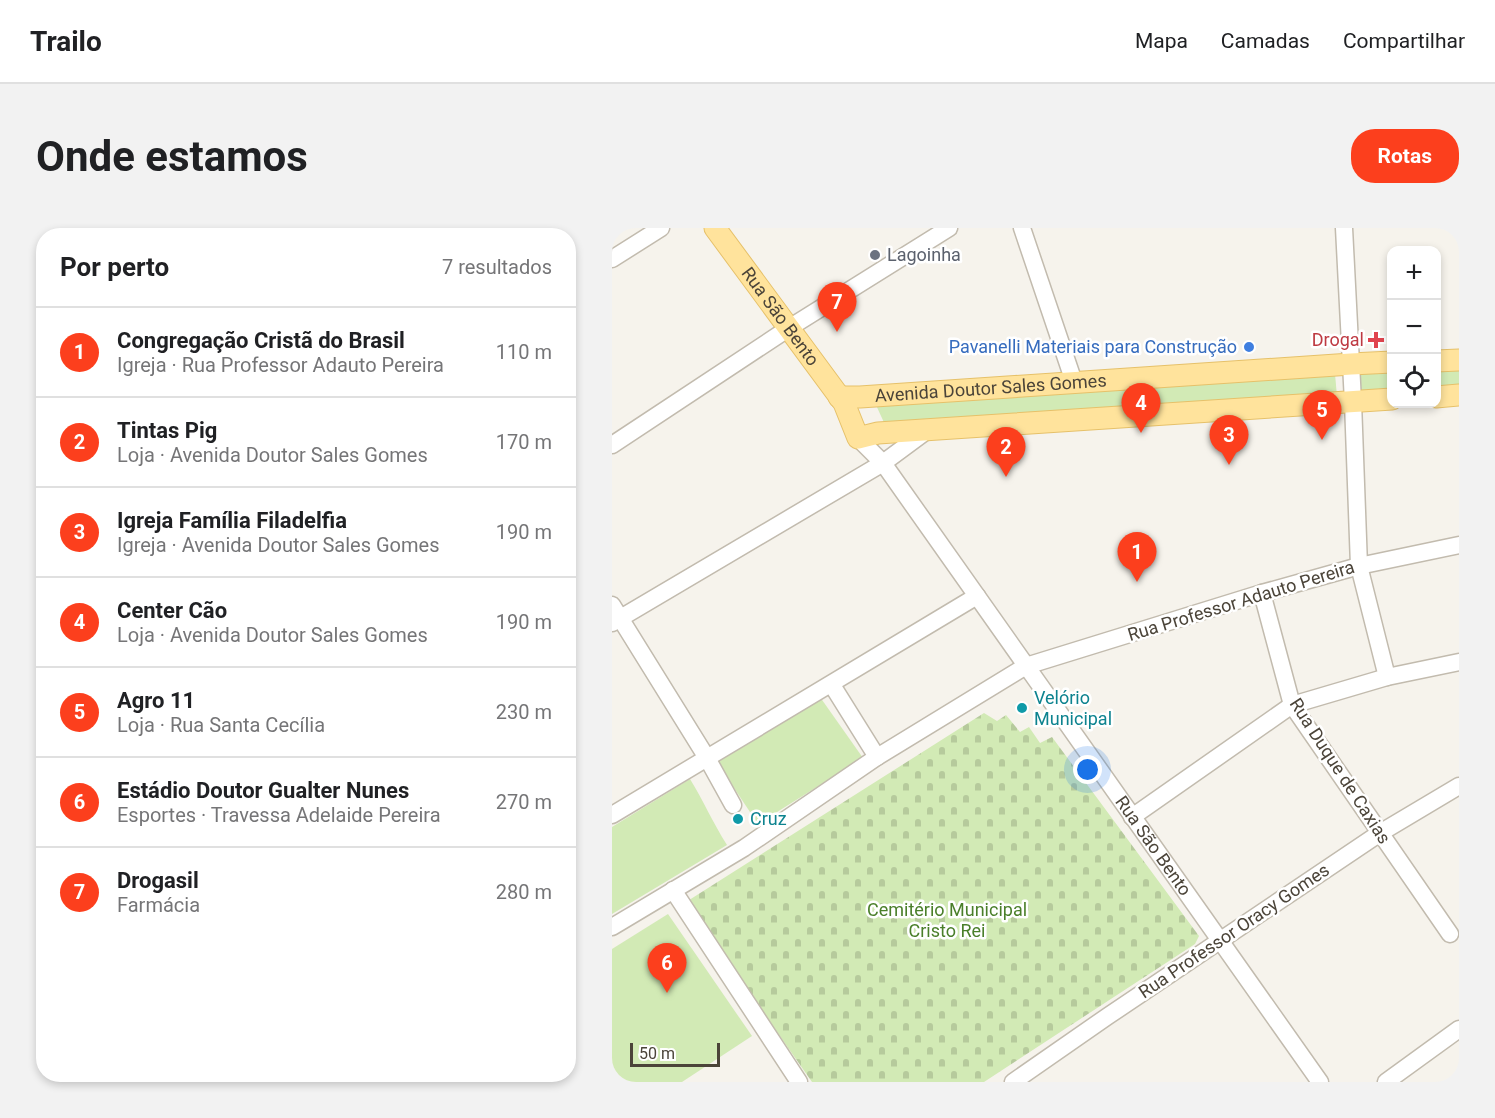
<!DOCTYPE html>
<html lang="pt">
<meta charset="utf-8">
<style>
:root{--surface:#fff;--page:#f2f2f2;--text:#202124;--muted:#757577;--line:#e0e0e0;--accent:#fc3f1d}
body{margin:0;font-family:Roboto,sans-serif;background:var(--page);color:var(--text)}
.controls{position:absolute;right:18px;top:18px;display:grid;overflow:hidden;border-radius:12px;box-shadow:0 3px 9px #0003}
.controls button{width:54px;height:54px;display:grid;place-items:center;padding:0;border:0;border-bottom:2px solid var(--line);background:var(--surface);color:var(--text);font:30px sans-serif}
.scale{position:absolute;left:18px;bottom:15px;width:90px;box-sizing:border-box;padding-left:6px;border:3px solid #4b4439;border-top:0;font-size:16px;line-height:21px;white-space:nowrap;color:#4b4439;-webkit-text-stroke:4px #fff;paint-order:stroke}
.you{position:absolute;left:476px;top:542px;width:21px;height:21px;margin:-15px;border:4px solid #fff;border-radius:50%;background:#1a73e8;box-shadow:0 0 0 9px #1a73e833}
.badge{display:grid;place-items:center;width:39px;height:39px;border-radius:50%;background:var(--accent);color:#fff;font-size:20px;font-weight:700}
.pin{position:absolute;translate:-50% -50px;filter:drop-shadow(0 2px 3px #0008)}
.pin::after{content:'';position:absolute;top:32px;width:21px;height:18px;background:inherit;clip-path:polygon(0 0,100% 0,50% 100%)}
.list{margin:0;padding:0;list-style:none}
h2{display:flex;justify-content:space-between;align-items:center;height:78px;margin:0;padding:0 24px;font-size:26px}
h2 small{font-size:20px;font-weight:400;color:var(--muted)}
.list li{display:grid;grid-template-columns:39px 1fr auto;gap:18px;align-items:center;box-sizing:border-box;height:90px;padding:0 24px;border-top:2px solid var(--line)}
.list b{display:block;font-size:22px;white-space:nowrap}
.list p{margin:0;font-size:20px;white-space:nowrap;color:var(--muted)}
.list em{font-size:20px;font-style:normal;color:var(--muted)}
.icon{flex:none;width:33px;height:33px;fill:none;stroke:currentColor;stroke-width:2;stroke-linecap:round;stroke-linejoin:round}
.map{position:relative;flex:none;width:847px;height:854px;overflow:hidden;border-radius:24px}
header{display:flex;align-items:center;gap:36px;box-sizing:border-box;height:84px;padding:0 30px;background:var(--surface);border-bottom:2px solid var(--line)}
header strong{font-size:28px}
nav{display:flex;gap:33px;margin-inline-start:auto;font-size:21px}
.intro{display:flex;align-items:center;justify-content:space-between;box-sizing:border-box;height:144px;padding:0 36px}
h1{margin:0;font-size:42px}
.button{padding:15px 27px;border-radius:24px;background:var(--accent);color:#fff;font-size:21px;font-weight:700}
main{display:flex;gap:36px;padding:0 36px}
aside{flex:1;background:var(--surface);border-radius:24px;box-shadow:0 3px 9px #0003}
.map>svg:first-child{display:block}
.cemetery{fill:url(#cemetery-stones)}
.park{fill:#d2eab5}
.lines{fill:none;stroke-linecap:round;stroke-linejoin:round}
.minor-casing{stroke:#c2bbae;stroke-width:19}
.major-casing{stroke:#e6c16a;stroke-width:23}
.minor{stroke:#fff;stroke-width:16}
.major{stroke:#ffe39c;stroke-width:21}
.worship-dot{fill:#6b7280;stroke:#fff;stroke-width:2}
.health-dot{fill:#e0444e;stroke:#fff;stroke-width:2}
.shop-dot{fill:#3f7fe0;stroke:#fff;stroke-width:2}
.culture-dot{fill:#0f9aa8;stroke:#fff;stroke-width:2}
.labels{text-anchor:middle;stroke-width:5;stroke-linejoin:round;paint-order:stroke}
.worship-label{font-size:18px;fill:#5b616d;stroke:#fff;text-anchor:start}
.street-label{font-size:18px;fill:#4b4439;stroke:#fff}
.health-label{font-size:18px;fill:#be3a42;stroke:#fff;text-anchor:end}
.shop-label{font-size:18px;fill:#366cbe;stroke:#fff;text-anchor:end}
.culture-label{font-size:18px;fill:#0d838f;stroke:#fff;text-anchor:start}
.park-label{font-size:18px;fill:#4a7f2a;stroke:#fff}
</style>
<header>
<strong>Trailo</strong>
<nav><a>Mapa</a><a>Camadas</a><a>Compartilhar</a></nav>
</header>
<div class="intro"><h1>Onde estamos</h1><a class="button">Rotas</a></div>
<main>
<aside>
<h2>Por perto<small>7 resultados</small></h2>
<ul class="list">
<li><span class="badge">1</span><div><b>Congregação Cristã do Brasil</b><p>Igreja · Rua Professor Adauto Pereira</p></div><em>110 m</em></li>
<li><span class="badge">2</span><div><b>Tintas Pig</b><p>Loja · Avenida Doutor Sales Gomes</p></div><em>170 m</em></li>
<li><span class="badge">3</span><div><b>Igreja Família Filadelfia</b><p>Igreja · Avenida Doutor Sales Gomes</p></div><em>190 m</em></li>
<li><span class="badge">4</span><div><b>Center Cão</b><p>Loja · Avenida Doutor Sales Gomes</p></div><em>190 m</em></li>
<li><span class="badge">5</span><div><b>Agro 11</b><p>Loja · Rua Santa Cecília</p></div><em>230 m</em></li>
<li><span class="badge">6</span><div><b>Estádio Doutor Gualter Nunes</b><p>Esportes · Travessa Adelaide Pereira</p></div><em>270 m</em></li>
<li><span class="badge">7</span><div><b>Drogasil</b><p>Farmácia</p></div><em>280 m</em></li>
</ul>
</aside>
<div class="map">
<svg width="847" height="854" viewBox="0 0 847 854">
<defs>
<pattern id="cemetery-stones" width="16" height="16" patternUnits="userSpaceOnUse" patternTransform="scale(1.5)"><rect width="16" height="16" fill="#d2eab5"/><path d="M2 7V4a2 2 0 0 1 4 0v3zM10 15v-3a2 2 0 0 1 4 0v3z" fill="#b6ca9c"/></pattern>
</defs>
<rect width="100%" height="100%" fill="#f6f3ec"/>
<!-- cemetery -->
<polygon class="cemetery" points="372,485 385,493 394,487 408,504 417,499 428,515 440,509 587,708 583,716 372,854 200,854 74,674"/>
<!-- park -->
<g class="park">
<polygon points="847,139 847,161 825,163 824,140"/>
<polygon points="779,142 779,165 750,167 746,144"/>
<polygon points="723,146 725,168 274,199 264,177"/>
<polygon points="208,469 251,530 146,596 104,533"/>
<path d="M78 551C91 572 101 595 115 617L0 686V599Z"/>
<polygon points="56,686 140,808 70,854 0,854 0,721"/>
</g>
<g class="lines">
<defs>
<g id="minor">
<polyline points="410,0 462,154"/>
<polyline points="732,0 741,174 747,338 775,449"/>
<polyline points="0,31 49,0"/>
<path id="s1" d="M246 210 271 235 708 854"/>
<polyline points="0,217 177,100 337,0"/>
<polyline points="650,365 680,477 838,706"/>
<polyline points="0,377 95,530 121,577"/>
<polyline points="0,395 271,235 317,201"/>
<polyline points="220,457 265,529"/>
<polyline points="0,587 365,368"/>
<polyline points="520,589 680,477 775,449 847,434"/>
<polyline points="61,662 187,854"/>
<polyline points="0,699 132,620 265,529 414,438 650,365 747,338 847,317"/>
<polyline points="401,854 496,788 768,605 847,558"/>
<polyline points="774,854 847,801"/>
</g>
<g id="major">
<path id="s2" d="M103 0 232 175 246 210 266 205 780 171"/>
<polyline points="824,133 847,132"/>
<path id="s3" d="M227 169H248L739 136 780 134"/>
<polyline points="824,169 847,167"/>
</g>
</defs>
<!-- minor casing -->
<use href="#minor" class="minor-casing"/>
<!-- major casing -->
<use href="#major" class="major-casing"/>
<!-- minor -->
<use href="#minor" class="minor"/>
<!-- major -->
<use href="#major" class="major"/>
</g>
<!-- markers -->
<circle class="worship-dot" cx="263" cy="27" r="6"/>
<path class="health-dot" d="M761 103h6v6h6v6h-6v6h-6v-6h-6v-6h6z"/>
<circle class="shop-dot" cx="637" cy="119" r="6"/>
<g class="culture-dot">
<circle cx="410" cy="480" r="6"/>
<circle cx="126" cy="591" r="6"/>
</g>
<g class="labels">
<!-- worship labels -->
<g class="worship-label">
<text x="275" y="33">Lagoinha</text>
</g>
<!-- street labels -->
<g class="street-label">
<text dy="6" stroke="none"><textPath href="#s2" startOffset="110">Rua São Bento</textPath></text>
<text dy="6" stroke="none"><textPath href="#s3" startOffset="152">Avenida Doutor Sales Gomes</textPath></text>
<text transform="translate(629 373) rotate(-17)" y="6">Rua Professor Adauto Pereira</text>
<text transform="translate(728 543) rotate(57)" y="6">Rua Duque de Caxias</text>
<text dy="6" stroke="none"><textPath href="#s1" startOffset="504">Rua São Bento</textPath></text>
<text transform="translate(622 703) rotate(-34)" y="6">Rua Professor Oracy Gomes</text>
</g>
<!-- health labels -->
<g class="health-label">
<text x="752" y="118">Drogal</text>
</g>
<!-- shop labels -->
<g class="shop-label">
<text x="625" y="125">Pavanelli Materiais para Construção</text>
</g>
<!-- culture labels -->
<g class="culture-label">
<text x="422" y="476">Velório<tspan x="422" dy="21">Municipal</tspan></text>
<text x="138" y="597">Cruz</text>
</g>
<!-- park labels -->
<g class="park-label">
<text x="335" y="688">Cemitério Municipal<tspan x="335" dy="21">Cristo Rei</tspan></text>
</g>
</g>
</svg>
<div class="controls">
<button>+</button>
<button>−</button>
<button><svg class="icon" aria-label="locate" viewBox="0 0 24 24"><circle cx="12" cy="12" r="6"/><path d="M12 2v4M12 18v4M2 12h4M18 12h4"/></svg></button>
</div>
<div class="scale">50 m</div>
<div class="you"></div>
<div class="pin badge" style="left:525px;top:354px">1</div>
<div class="pin badge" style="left:394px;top:249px">2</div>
<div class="pin badge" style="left:617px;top:237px">3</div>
<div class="pin badge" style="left:529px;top:205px">4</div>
<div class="pin badge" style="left:710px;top:212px">5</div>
<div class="pin badge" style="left:55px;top:765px">6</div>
<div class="pin badge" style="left:225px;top:104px">7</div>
</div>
</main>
